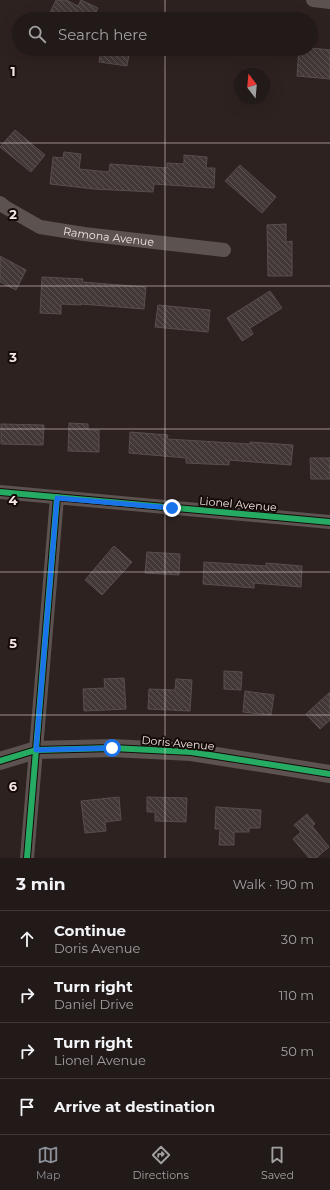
<!DOCTYPE html>
<meta charset="utf-8">
<style>
:root{--surface:#221a18;--page:#2a2321;--text:#f1f3f6;--muted:#a2a1a2;--line:#3f3837;--accent:#8c9099}
body{margin:0;font-family:Montserrat,sans-serif;background:var(--page);color:var(--text)}
.compass{position:absolute;left:234px;top:68px;width:36px;height:36px;border-radius:50%;background:var(--surface);box-shadow:0 4px 16px #0002;rotate:344deg}
.stop{position:absolute;width:12px;height:12px;margin:-9px;border:3px solid #1a73e8;border-radius:50%;background:#fff}
.stop.end{background:#1a73e8;border-color:#fff;box-shadow:0 1px 4px #0008}
.list{margin:0;padding:0;list-style:none}
h2{display:flex;justify-content:space-between;align-items:center;height:52px;margin:0;padding:0 16px;font-size:17px}
h2 small{font-size:13px;font-weight:400;color:var(--muted)}
.list li{display:grid;grid-template-columns:26px 1fr auto;gap:12px;align-items:center;box-sizing:border-box;height:56px;padding:0 16px;border-top:1px solid var(--line)}
.list b{display:block;font-size:15px;white-space:nowrap}
.list p{margin:0;font-size:13px;white-space:nowrap;color:var(--muted)}
.list em{font-size:13px;font-style:normal;color:var(--muted)}
.icon{flex:none;width:22px;height:22px;fill:none;stroke:currentColor;stroke-width:2;stroke-linecap:round;stroke-linejoin:round}
.map{position:relative;flex:none;width:330px;height:858px;overflow:hidden}
.search{position:absolute;background:var(--surface);box-shadow:0 4px 16px #0002;left:12px;right:12px;top:12px;height:44px;display:flex;align-items:center;gap:10px;box-sizing:border-box;padding:0 14px;border-radius:22px;color:var(--muted);font-size:15px}
.sheet{height:276px;background:var(--surface)}
nav{display:flex;justify-content:space-around;align-items:center;box-sizing:border-box;height:56px;border-top:1px solid var(--line);background:var(--surface);font-size:11px;color:var(--muted)}
nav a{display:grid;justify-items:center;gap:2px}
nav .on{color:var(--accent)}
.map>svg:first-child{display:block}
.building{fill:url(#building-back-hatch);stroke:#594e4e}
.lines{fill:none;stroke-linecap:round;stroke-linejoin:round}
.minor{stroke:#5c5250;stroke-width:14}
.tertiary{stroke:#5c5250;stroke-width:18}
.cycleway-casing{stroke:#140b09;stroke-width:8}
.cycleway{stroke:#26ab63;stroke-width:6}
.route{stroke:#1a73e8;stroke-width:5}
.grid{fill:none;stroke:#f5e6e3;stroke-width:1;stroke-opacity:0.55}
.labels{text-anchor:middle;stroke-width:4;stroke-linejoin:round;paint-order:stroke}
.street-label{font-size:11px;fill:#f5e6e3;stroke:#140b09}
.grid-label{font-size:13px;text-anchor:middle;font-weight:bold;fill:#f5e6e3;stroke:#140b09;stroke-width:4;stroke-linejoin:round;paint-order:stroke}
</style>
<div class="map">
<svg width="330" height="858" viewBox="0 0 330 858">
<defs>
<pattern id="building-back-hatch" width="6" height="6" patternUnits="userSpaceOnUse"><rect width="6" height="6" fill="#423838"/><path d="M-1 5l2 2M0 0l6 6M5-1l2 2" fill="none" stroke="#5e5555"/></pattern>
</defs>
<rect width="100%" height="100%" fill="#2e2220"/>
<!-- building -->
<g class="building">
<polygon points="56,0 66,0 78,6 81,0 98,8 95,14 105,19 47,19"/>
<polygon points="311,48 330,50 330,79 297,76 299,49 311,49"/>
<polygon points="101,49 130,49 127,66 99,62"/>
<polygon points="15,130 45,155 31,172 0,147"/>
<polygon points="64,152 81,154 79,169 109,172 110,164 167,168 167,163 184,164 184,155 207,157 206,168 215,168 214,188 154,184 153,192 94,189 50,184 53,157 63,158"/>
<polygon points="240,165 276,197 262,213 225,181"/>
<polygon points="286,224 286,242 292,241 292,276 268,276 267,225"/>
<polygon points="0,256 26,270 16,290 0,282"/>
<polygon points="42,277 83,279 82,282 146,287 144,309 81,304 81,305 61,304 61,314 40,313"/>
<polygon points="270,291 282,308 250,328 253,334 242,341 227,318"/>
<polygon points="158,305 210,310 208,332 155,327"/>
<polygon points="69,423 88,424 88,430 99,430 99,452 68,451"/>
<polygon points="1,424 44,425 43,445 1,444"/>
<polygon points="130,432 168,435 167,439 250,444 250,442 293,445 291,465 229,460 229,465 186,463 186,458 129,453"/>
<polygon points="310,458 330,458 330,479 311,479"/>
<polygon points="114,546 132,562 102,595 85,580"/>
<polygon points="147,552 180,554 179,575 145,573"/>
<polygon points="204,562 266,566 266,563 302,566 301,587 254,583 254,588 203,584"/>
<polygon points="224,671 242,672 241,690 224,689"/>
<polygon points="124,678 126,709 84,711 83,689 105,688 104,679"/>
<polygon points="176,679 192,680 190,711 148,709 149,689 175,690"/>
<polygon points="245,691 274,695 271,715 243,712"/>
<polygon points="330,692 330,720 320,729 306,714"/>
<polygon points="119,797 121,820 105,822 106,831 85,833 81,801"/>
<polygon points="147,797 187,798 186,822 155,821 155,812 147,812"/>
<polygon points="216,807 261,810 260,828 249,828 249,832 234,832 234,845 219,845 220,829 215,829"/>
<polygon points="307,814 315,824 312,826 329,847 316,858 309,858 293,839 301,832 294,825"/>
</g>
<g class="lines">
<!-- minor -->
<g class="minor">
<polyline points="313,0 330,2"/>
<path id="s1" d="M0 203 5 207 40 227 84 234 224 250"/>
<polyline points="0,492 330,522"/>
<polyline points="27,858 57,497"/>
</g>
<!-- tertiary -->
<polyline class="tertiary" points="0,761 36,750 112,748 191,752 330,774"/>
<defs>
<g id="cycleway">
<polyline points="0,492 330,522"/>
<polyline points="0,761 36,750 112,748 191,752 330,774"/>
<polyline points="27,858 57,497"/>
</g>
</defs>
<!-- cycleway casing -->
<use href="#cycleway" class="cycleway-casing"/>
<!-- cycleway -->
<use href="#cycleway" class="cycleway"/>
</g>
<g class="lines">
<!-- route -->
<polyline class="route" points="112,748 36,750 57,498 172,508"/>
</g>
<!-- grid -->
<path class="grid" d="M165 0V19M165 49V858M0 143H330M0 286H330M0 429H330M0 572H330M0 715H330"/>
<g class="labels">
<!-- street labels -->
<g class="street-label">
<text dy="4" stroke="none"><textPath href="#s1" startOffset="116">Ramona Avenue</textPath></text>
<text transform="translate(238 504) rotate(5)" y="4">Lionel Avenue</text>
<text transform="translate(178 743) rotate(5)" y="4">Doris Avenue</text>
</g>
</g>
<g class="grid-label">
<text x="13" y="76">1</text>
<text x="13" y="219">2</text>
<text x="13" y="362">3</text>
<text x="13" y="505">4</text>
<text x="13" y="648">5</text>
<text x="13" y="791">6</text>
</g>
</svg>
<svg class="compass" viewBox="-18 -18 36 36"><path d="M0-13l5 13h-10z" fill="#e53935"/><path d="M0 13l5-13h-10z" fill="#a2a1a2"/></svg>
<div class="stop" style="left:112px;top:748px"></div>
<div class="stop end" style="left:172px;top:508px"></div>
<div class="search"><svg class="icon" aria-label="search" viewBox="0 0 24 24"><circle cx="10" cy="10" r="6"/><path d="M15 15l6 6"/></svg>Search here</div>
</div>
<section class="sheet">
<h2>3 min<small>Walk · 190 m</small></h2>
<ul class="list">
<li><svg class="icon" aria-label="ahead" viewBox="0 0 24 24"><path d="M12 20V5M6 11l6-6 6 6"/></svg><div><b>Continue</b><p>Doris Avenue</p></div><em>30 m</em></li>
<li><svg class="icon" aria-label="right" viewBox="0 0 24 24"><path d="M7 20v-9h11M14 6l5 5-5 5"/></svg><div><b>Turn right</b><p>Daniel Drive</p></div><em>110 m</em></li>
<li><svg class="icon" aria-label="right" viewBox="0 0 24 24"><path d="M7 20v-9h11M14 6l5 5-5 5"/></svg><div><b>Turn right</b><p>Lionel Avenue</p></div><em>50 m</em></li>
<li><svg class="icon" aria-label="arrive" viewBox="0 0 24 24"><path d="M6 21V4h12l-3 4 3 4H6"/></svg><div><b>Arrive at destination</b></div></li>
</ul>
</section>
<nav>
<a class="on"><svg class="icon" aria-label="map" viewBox="0 0 24 24"><path d="M3 6l6-2 6 2 6-2v14l-6 2-6-2-6 2zM9 4v14M15 6v14"/></svg>Map</a>
<a><svg class="icon" aria-label="directions" viewBox="0 0 24 24"><path d="M12 3l9 9-9 9-9-9zM9 14v-3h6M13 9l2 2-2 2"/></svg>Directions</a>
<a><svg class="icon" aria-label="saved" viewBox="0 0 24 24"><path d="M7 4h10v16l-5-4-5 4z"/></svg>Saved</a>
</nav>
